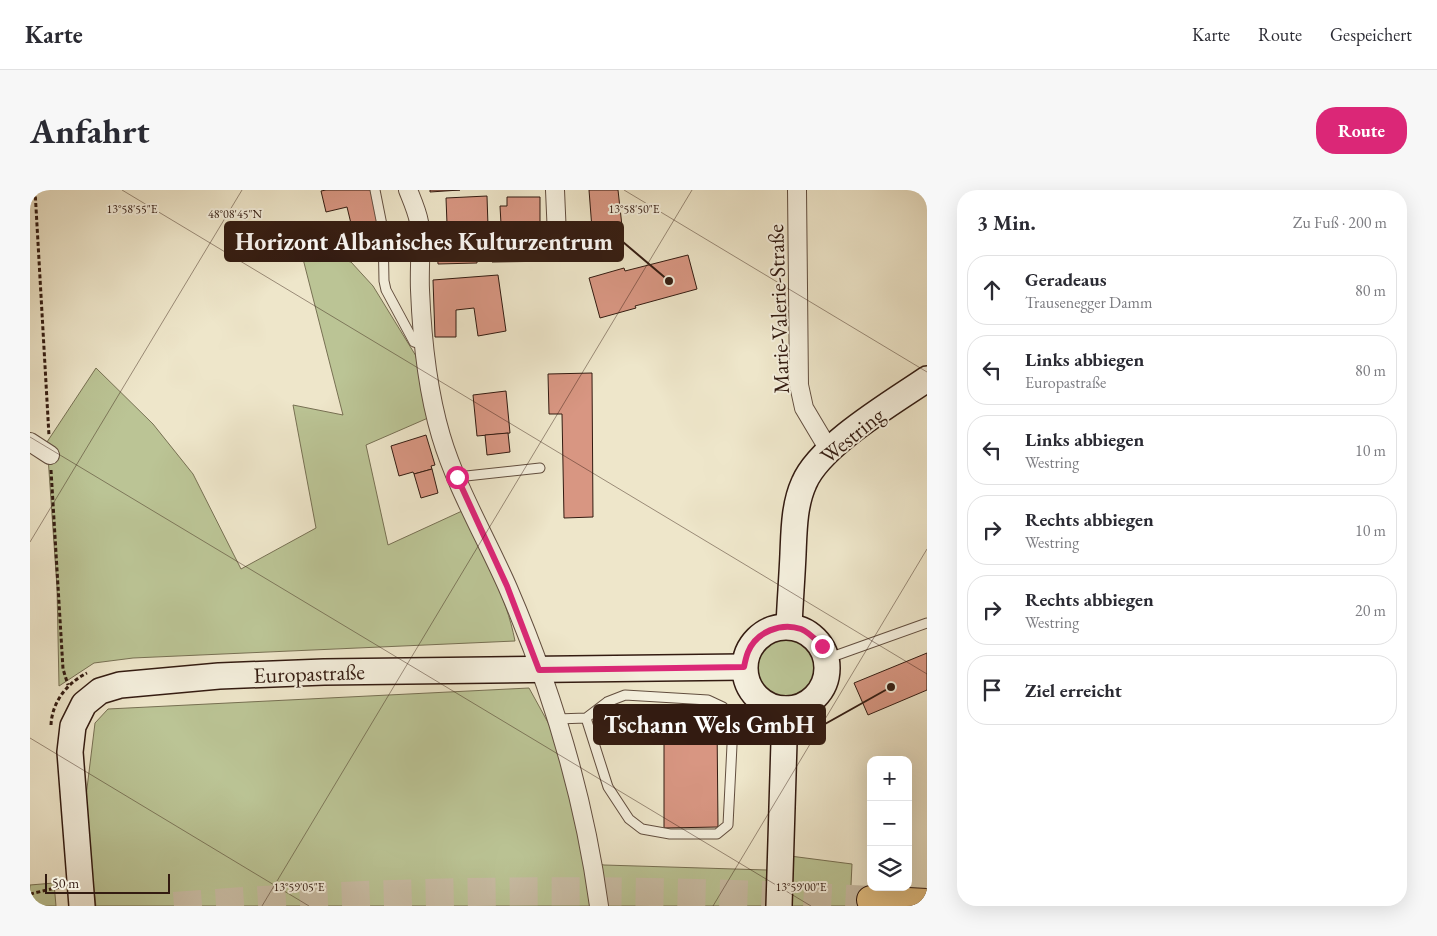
<!DOCTYPE html>
<html lang="de">
<meta charset="utf-8">
<style>
:root{--surface:#fff;--page:#f7f7f7;--text:#2b2b33;--muted:#7c7c81;--line:#e1e1e2;--accent:#db2777}
body{margin:0;font-family:"EB Garamond",serif;background:var(--page);color:var(--text)}
.controls{position:absolute;right:15px;bottom:15px;display:grid;overflow:hidden;border-radius:10px;box-shadow:0 5px 20px #0002}
.controls button{width:45px;height:45px;display:grid;place-items:center;padding:0;border:0;border-bottom:1px solid var(--line);background:var(--surface);color:var(--text);font:25px sans-serif}
.scale{position:absolute;left:15px;bottom:12px;width:125px;box-sizing:border-box;padding-left:5px;border:2px solid #331b11;border-top:0;font-size:14px;line-height:18px;white-space:nowrap;color:#331b11;-webkit-text-stroke:4px #f4efdd;paint-order:stroke}
.stop{position:absolute;width:15px;height:15px;margin:-11px;border:4px solid #db2777;border-radius:50%;background:#fff}
.stop.end{background:#db2777;border-color:#fff;box-shadow:0 1px 5px #0008}
.list{margin:0;padding:0;list-style:none}
h2{display:flex;justify-content:space-between;align-items:center;height:65px;margin:0;padding:0 20px;font-size:21px}
h2 small{font-size:16px;font-weight:400;color:var(--muted)}
.list li{display:grid;grid-template-columns:32px 1fr auto;gap:15px;align-items:center;box-sizing:border-box;height:70px;margin:0 10px 10px;padding:0 10px;border:1px solid var(--line);border-radius:20px}
.list b{display:block;font-size:19px;white-space:nowrap}
.list p{margin:0;font-size:16px;white-space:nowrap;color:var(--muted)}
.list em{font-size:16px;font-style:normal;color:var(--muted)}
.icon{flex:none;width:28px;height:28px;fill:none;stroke:currentColor;stroke-width:2;stroke-linecap:round;stroke-linejoin:round}
.map{position:relative;flex:none;width:897px;height:716px;overflow:hidden;border-radius:20px}
header{display:flex;align-items:center;gap:30px;box-sizing:border-box;height:70px;padding:0 25px;background:var(--surface);border-bottom:1px solid var(--line)}
header strong{font-size:24px}
nav{display:flex;gap:28px;margin-inline-start:auto;font-size:18px}
.intro{display:flex;align-items:center;justify-content:space-between;box-sizing:border-box;height:120px;padding:0 30px}
h1{margin:0;font-size:35px}
.button{padding:12px 22px;border-radius:20px;background:var(--accent);color:#fff;font-size:18px;font-weight:700}
main{display:flex;gap:30px;padding:0 30px}
aside{flex:1;background:var(--surface);border-radius:20px;box-shadow:0 5px 20px #0002}
.map>svg:first-child{display:block}
.green{fill:#bbc495;stroke:#777053}
.building{fill:#d89682;stroke:#331b11}
.lines{fill:none;stroke-linecap:round;stroke-linejoin:round}
.highway-tunnel{stroke:#c9bda5;stroke-width:28;stroke-dasharray:28 14;stroke-linecap:butt}
.lane-casing{stroke:#624e3f;stroke-width:11}
.street-casing{stroke:#624e3f;stroke-width:20}
.secondary-casing{stroke:#331b11;stroke-width:28}
.highway-casing{stroke:#331b11;stroke-width:30}
.path{stroke:#331b11;stroke-width:3;stroke-dasharray:4 2.5;stroke-linecap:butt}
.lane{stroke:#f4efdd;stroke-width:9}
.street{stroke:#f4efdd;stroke-width:18}
.secondary{stroke:#f4efdd;stroke-width:25}
.highway{stroke:#e7c385;stroke-width:28}
.route{stroke:#db2777;stroke-width:6}
.ticks{fill:none;stroke:#331b11;stroke-width:1;stroke-opacity:0.45}
.labels{text-anchor:middle;stroke-width:4;stroke-linejoin:round;paint-order:stroke}
.street-label{font-size:22px;fill:#331b11;stroke:#f4efdd}
.ticks-label{font-size:12px;text-anchor:middle;fill:#331b11;stroke:#f4efdd;stroke-width:4;stroke-linejoin:round;paint-order:stroke}
.leader{fill:none;stroke:#331b11;stroke-width:2}
.callout-dot{fill:#331b11;stroke:#f4efdd;stroke-width:2}
.callout{fill:#331b11;stroke:#331b11;stroke-width:2}
.callout-label{font-size:24px;text-anchor:middle;font-weight:bold;fill:#fff}
</style>
<header>
<strong>Karte</strong>
<nav><a>Karte</a><a>Route</a><a>Gespeichert</a></nav>
</header>
<div class="intro"><h1>Anfahrt</h1><a class="button">Route</a></div>
<main>
<div class="map">
<svg width="897" height="716" viewBox="0 0 897 716">
<rect width="100%" height="100%" fill="#eee6ca"/>
<filter id="stains"><feTurbulence type="fractalNoise" baseFrequency=".004" numOctaves="4"/><feColorMatrix values="0 0 0 0 .2 0 0 0 0 .09 0 0 0 0 .02 0 0 0 .5 -.17"/></filter>
<radialGradient id="worn" r=".72"><stop offset=".6" stop-color="#630" stop-opacity="0"/><stop offset="1" stop-color="#630" stop-opacity=".3"/></radialGradient>
<!-- green -->
<g class="green">
<path d="M271 61 321 72 343 96 386 166 398 228 336 255 358 355 432 321C453 363 476 405 485 451L103 468 64 473 29 496 27 397 17 252 66 178 123 234 163 284 211 379 286 338 263 215 313 225Z"/>
<circle cx="755" cy="479" r="32"/>
<polygon points="499,498 526,547 557,672 574,675 737,680 734,716 66,716 54,623 65,533 78,519"/>
<polygon points="760,666 822,674 820,716 758,716"/>
<polygon points="24,693 26,716 0,716 0,695"/>
</g>
<!-- building -->
<g class="building">
<polygon points="296,0 341,0 351,43 325,50 317,17 296,22 291,1"/>
<polygon points="400,0 430,0 400,2"/>
<polygon points="559,0 588,0 592,36 562,39"/>
<polygon points="457,6 458,36 434,37 434,33 417,34 416,8"/>
<polygon points="477,7 510,7 510,33 471,34 470,16 477,16"/>
<polygon points="528,53 529,71 462,72 461,54"/>
<polygon points="447,56 447,73 408,74 407,57"/>
<polygon points="658,65 667,99 605,116 606,118 570,128 559,88 594,78 595,81"/>
<polygon points="468,85 476,141 448,146 444,118 426,120 426,147 405,147 403,90"/>
<polygon points="562,183 563,327 534,328 532,224 519,224 518,184"/>
<polygon points="476,201 480,243 447,246 443,205"/>
<polygon points="478,243 480,262 457,265 455,245"/>
<polygon points="396,245 405,275 401,276 402,279 384,284 383,282 369,286 361,256"/>
<polygon points="402,279 408,303 391,308 384,284"/>
<polygon points="897,463 897,500 838,525 824,493"/>
<polygon points="642,516 681,516 681,532 687,531 688,637 634,638 634,532 642,532"/>
</g>
<g class="lines">
<!-- highway-tunnel -->
<path class="highway-tunnel" d="M144 716C376 698 609 697 841 710"/>
<defs>
<g id="lane">
<polyline points="345,0 353,40 354,91 356,100 384,152 393,155"/>
<polyline points="427,287 510,278"/>
<polyline points="796,469 897,433"/>
<polyline points="527,529 556,528 578,597 599,629 612,639 640,644 687,644 698,635 703,535 693,517 678,510 595,505 577,512 556,528"/>
</g>
<g id="street">
<path d="M378 0C382 10 387 21 389 32 392 54 389 78 390 100 392 149 397 199 411 246 426 297 456 348 478 398 522 500 554 606 569 716"/>
<polyline points="767,0 769,195 774,218 799,260"/>
<polyline points="390,49 527,46 525,0"/>
<polyline points="0,252 20,265"/>
</g>
<g id="secondary">
<path d="M759 436C760 412 762 388 763 364 764 341 764 315 774 293 790 255 862 213 897 189"/>
<circle cx="756" cy="478" r="41"/>
<polyline points="52,716 40,562 43,536 54,514 70,501 90,495 189,486 294,482 714,477"/>
<polyline points="749,716 755,519"/>
</g>
<polyline id="highway" points="841,710 897,713"/>
</defs>
<!-- lane casing -->
<use href="#lane" class="lane-casing"/>
<!-- street casing -->
<use href="#street" class="street-casing"/>
<!-- secondary casing -->
<use href="#secondary" class="secondary-casing"/>
<!-- highway casing -->
<use href="#highway" class="highway-casing"/>
<!-- path -->
<g class="path">
<polyline points="5,0 19,246"/>
<polyline points="21,280 33,479 38,495"/>
<path d="M21 535C22 512 37 493 57 483"/>
<polyline points="0,704 30,697 30,699"/>
</g>
<!-- lane -->
<use href="#lane" class="lane"/>
<!-- street -->
<use href="#street" class="street"/>
<!-- secondary -->
<use href="#secondary" class="secondary"/>
<!-- highway -->
<use href="#highway" class="highway"/>
</g>
<g class="lines">
<!-- route -->
<path class="route" d="M427 287 477 396 509 480 714 477C715 472 716 467 718 462 726 442 751 432 771 439 779 442 786 450 792 456"/>
</g>
<!-- ticks -->
<path class="ticks" d="M92 0 897 484M594 0 897 182M0 247 781 716M0 352 212 0M0 548 279 716M232 716 662 0M683 716 897 359"/>
<g class="labels">
<!-- street labels -->
<g class="street-label">
<text transform="translate(748 119) rotate(-92)" y="8">Marie-Valerie-Straße</text>
<text transform="translate(822 245) rotate(-39)" y="8">Westring</text>
<text transform="translate(279 483) rotate(-2)" y="8">Europastraße</text>
</g>
</g>
<g class="ticks-label">
<text x="102" y="23">13°58'55"E</text>
<text x="604" y="23">13°58'50"E</text>
<text x="205" y="28">48°08'45"N</text>
<text x="269" y="701">13°59'05"E</text>
<text x="771" y="701">13°59'00"E</text>
</g>
<!-- callouts -->
<path class="leader" d="M639 91L593 52M861 497L795 534"/>
<g class="callout-dot">
<circle cx="639" cy="91" r="5"/>
<circle cx="861" cy="497" r="5"/>
</g>
<g class="callout">
<rect x="195" y="32" width="398" height="39" rx="5"/>
<rect x="564" y="515" width="231" height="39" rx="5"/>
</g>
<g class="callout-label">
<text x="394" y="60">Horizont Albanisches Kulturzentrum</text>
<text x="679" y="543">Tschann Wels GmbH</text>
</g>
<rect width="100%" height="100%" filter="url(#stains)"/>
<rect width="100%" height="100%" fill="url(#worn)"/>
</svg>
<div class="controls">
<button>+</button>
<button>−</button>
<button><svg class="icon" aria-label="layers" viewBox="0 0 24 24"><path d="M12 4l9 5-9 5-9-5zM3 14l9 5 9-5"/></svg></button>
</div>
<div class="scale">50 m</div>
<div class="stop" style="left:427px;top:287px"></div>
<div class="stop end" style="left:792px;top:456px"></div>
</div>
<aside>
<h2>3 Min.<small>Zu Fuß · 200 m</small></h2>
<ul class="list">
<li><svg class="icon" aria-label="ahead" viewBox="0 0 24 24"><path d="M12 20V5M6 11l6-6 6 6"/></svg><div><b>Geradeaus</b><p>Trausenegger Damm</p></div><em>80 m</em></li>
<li><svg class="icon" aria-label="left" viewBox="0 0 24 24"><path d="M17 20v-9H6M10 6l-5 5 5 5"/></svg><div><b>Links abbiegen</b><p>Europastraße</p></div><em>80 m</em></li>
<li><svg class="icon" aria-label="left" viewBox="0 0 24 24"><path d="M17 20v-9H6M10 6l-5 5 5 5"/></svg><div><b>Links abbiegen</b><p>Westring</p></div><em>10 m</em></li>
<li><svg class="icon" aria-label="right" viewBox="0 0 24 24"><path d="M7 20v-9h11M14 6l5 5-5 5"/></svg><div><b>Rechts abbiegen</b><p>Westring</p></div><em>10 m</em></li>
<li><svg class="icon" aria-label="right" viewBox="0 0 24 24"><path d="M7 20v-9h11M14 6l5 5-5 5"/></svg><div><b>Rechts abbiegen</b><p>Westring</p></div><em>20 m</em></li>
<li><svg class="icon" aria-label="arrive" viewBox="0 0 24 24"><path d="M6 21V4h12l-3 4 3 4H6"/></svg><div><b>Ziel erreicht</b></div></li>
</ul>
</aside>
</main>
